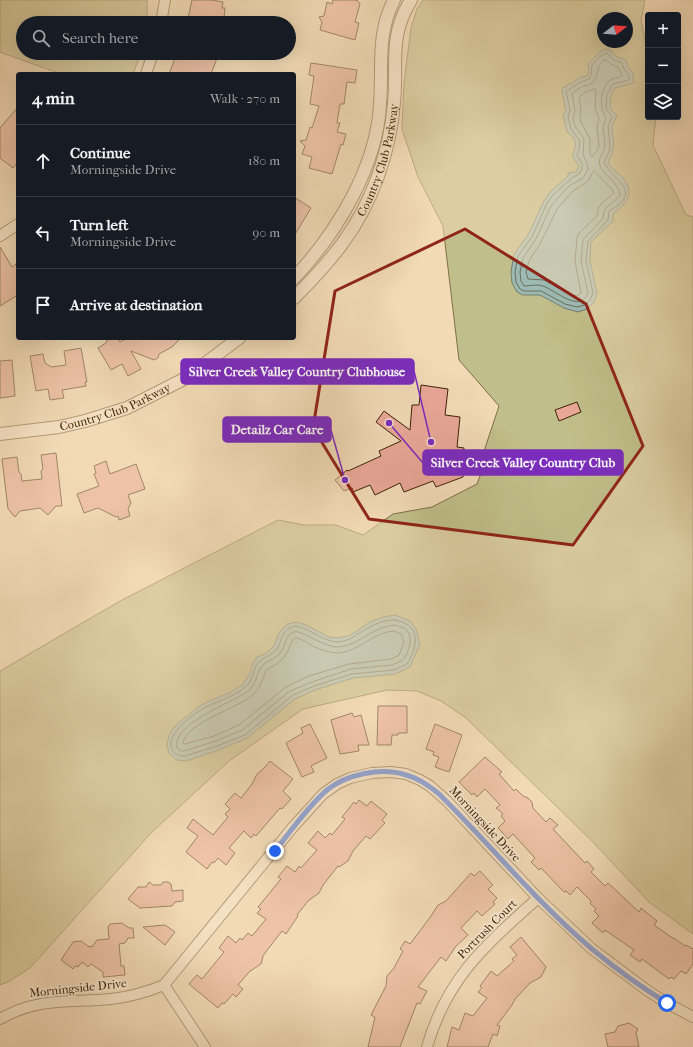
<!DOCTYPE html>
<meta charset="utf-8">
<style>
:root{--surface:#171b24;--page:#20242c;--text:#f1f3f6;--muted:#9ea1a6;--line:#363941}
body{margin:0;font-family:"IM FELL French Canon",serif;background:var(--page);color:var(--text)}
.controls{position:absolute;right:12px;top:12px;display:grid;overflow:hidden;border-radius:4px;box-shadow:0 4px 16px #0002}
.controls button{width:36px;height:36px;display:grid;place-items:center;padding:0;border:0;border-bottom:1px solid var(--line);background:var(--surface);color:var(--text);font:20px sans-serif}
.compass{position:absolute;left:597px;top:12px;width:36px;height:36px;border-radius:50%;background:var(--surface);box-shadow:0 4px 16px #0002;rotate:73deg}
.stop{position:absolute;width:12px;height:12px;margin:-9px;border:3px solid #2563eb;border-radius:50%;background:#fff}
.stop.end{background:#2563eb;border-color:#fff;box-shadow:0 1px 4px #0008}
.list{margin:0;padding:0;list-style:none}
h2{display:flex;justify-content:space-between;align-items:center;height:52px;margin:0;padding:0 16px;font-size:17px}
h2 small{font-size:13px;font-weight:400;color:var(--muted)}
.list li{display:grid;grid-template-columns:26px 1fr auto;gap:12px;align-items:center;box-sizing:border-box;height:72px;padding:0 16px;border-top:1px solid var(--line)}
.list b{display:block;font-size:15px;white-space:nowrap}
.list p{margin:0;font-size:13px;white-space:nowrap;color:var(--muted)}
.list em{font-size:13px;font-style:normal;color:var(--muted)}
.icon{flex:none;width:22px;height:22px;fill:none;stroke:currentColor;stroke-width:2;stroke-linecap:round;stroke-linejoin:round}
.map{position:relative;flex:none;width:693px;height:1047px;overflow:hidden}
.search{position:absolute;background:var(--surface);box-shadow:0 4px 16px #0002;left:16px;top:16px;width:280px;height:44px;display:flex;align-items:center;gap:10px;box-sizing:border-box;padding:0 14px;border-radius:22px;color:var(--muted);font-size:15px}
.panel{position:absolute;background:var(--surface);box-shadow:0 4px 16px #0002;left:16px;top:72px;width:280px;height:268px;border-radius:4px}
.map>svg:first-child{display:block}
.green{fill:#c0be8a;stroke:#7e7046;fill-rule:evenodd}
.water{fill:#9cbab3;stroke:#767e6d}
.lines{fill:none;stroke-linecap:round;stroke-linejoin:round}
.shore{stroke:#6c6e5b;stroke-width:1}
.building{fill:#e9a798;stroke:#3d2303}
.minor-casing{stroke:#6a5130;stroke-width:12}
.tertiary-casing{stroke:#6a5130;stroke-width:14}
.minor{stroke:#f7e7d0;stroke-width:10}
.tertiary{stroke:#f7e7d0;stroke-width:12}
.route{stroke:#2563eb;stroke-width:5}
.marked{fill:none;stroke:#8f2418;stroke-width:3;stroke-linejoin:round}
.labels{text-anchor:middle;stroke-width:3.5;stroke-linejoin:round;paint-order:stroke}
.street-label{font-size:12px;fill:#3d2303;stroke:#f7e7d0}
.leader{fill:none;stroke:#7b2cbf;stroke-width:1.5}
.callout-dot{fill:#7b2cbf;stroke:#f7e7d0;stroke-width:1.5}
.callout{fill:#7b2cbf;stroke:#7b2cbf;stroke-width:1.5}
.callout-label{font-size:13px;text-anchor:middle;font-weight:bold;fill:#fff}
</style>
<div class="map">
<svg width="693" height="1047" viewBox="0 0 693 1047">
<rect width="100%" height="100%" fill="#f2dab7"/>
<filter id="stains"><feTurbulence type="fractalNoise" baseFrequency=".005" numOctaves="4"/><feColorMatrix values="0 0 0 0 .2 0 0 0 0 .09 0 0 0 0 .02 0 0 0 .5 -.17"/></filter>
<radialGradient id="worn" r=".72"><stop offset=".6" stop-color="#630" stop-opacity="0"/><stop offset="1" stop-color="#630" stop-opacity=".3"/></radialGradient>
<!-- green -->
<g class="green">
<polygon points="0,0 147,0 147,23 23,23 23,53 141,53 133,74 61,74 0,52"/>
<path d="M423 0H645L641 21 648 53V117H656L653 145 686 215 693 217V934L649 902 592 841 466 718 441 701 417 691 387 690 303 709 229 761 151 833 30 968 8 982 0 985V671L120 601 278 520 304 525H336L363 535 393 514 432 507 477 484 483 468 485 448 499 406 459 360 443 226 418 177 402 129 404 83 411 28 417 9ZM603 18H627V42H603Z"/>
</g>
<!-- water -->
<g class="water">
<path d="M607 49 610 50 615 56 626 60 628 67 633 73 634 83 615 88 611 95 610 109 617 115 612 127 614 145 612 154 608 162C611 169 618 172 623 178 636 194 626 204 613 214V221L591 242 590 261 597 294 594 302 587 309 578 312 564 308 540 295H523L517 292 512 283 511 272 514 254 528 235 544 201 550 192 568 176V173L576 172 579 166 572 155C577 147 577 138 567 132L563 115 566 111 562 92 563 87H566L568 84H571L580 77 587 76 589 72 588 64 602 50Z"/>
<polygon points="395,615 410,621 416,629 420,644 410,667 395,674 353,678 315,690 295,699 247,738 219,750 186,761 177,760 169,753 167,745 169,736 174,727 197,708 207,702 231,692 243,684 250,673 253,663 257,657 265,654 274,646 278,635 282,629 288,624 297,622 306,625 329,637 338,638 351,635 370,622 383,617"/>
</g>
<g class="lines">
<!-- shore -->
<g class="shore">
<path d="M607 53 613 60 622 63 624 69 629 75V80L613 84 607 94 606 109 612 117 608 127 610 145 609 152 604 162C607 173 632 185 624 199 621 204 614 208 609 211L608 220 588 241 586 261 593 293 590 300 585 305 577 307 565 304 541 291H524L520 289 516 282 515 272 518 256 532 237 547 203 553 195 573 177 579 174C585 165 582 164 577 155L579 150 580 141 571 129 568 117 570 110 566 91 581 82 589 79C594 72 590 71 592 66 594 61 602 54 607 53Z"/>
<path d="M604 60H606L611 64 618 67 622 75 621 77C617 78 612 78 609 81 600 90 599 108 606 118L603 127 605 145 604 150 600 158 599 163C603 176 617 180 620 194L619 197 606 208 604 212 603 218 583 240 581 261 588 293C580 314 555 290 543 286 537 284 530 286 524 286L521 281 520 272 523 258 536 239 551 206 569 186 583 178 588 169 587 163 583 155 584 139 575 126 573 118 575 111 572 94C574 92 579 88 582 87 586 85 590 86 593 82 600 75 595 67 604 60Z"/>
<polygon points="595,89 596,91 595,108 599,119 597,127 599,145 598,149 592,157 590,154 590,139 581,122 580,118 581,110 579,98 584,93"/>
<polygon points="594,171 611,188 614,193 601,204 598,209 597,216 580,232 577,238 575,261 581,293 577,296 570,294 544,280 528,279 526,272 529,261 541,242 557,209 573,191 587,182"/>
<path d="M395 620C399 621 404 622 408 625 421 634 414 653 407 664L394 670 352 674 314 686 293 695 245 735 217 746 185 756C180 756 175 755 172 750 164 734 196 712 208 706 220 700 234 697 245 687 252 682 253 673 256 666 260 658 271 656 277 649 282 641 281 631 292 627 303 623 321 641 337 642 351 642 360 631 372 626 379 622 387 620 395 620Z"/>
<path d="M395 625C398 626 401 627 404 628 415 635 409 652 403 660L392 665 351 669 312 682 290 691 242 730 216 741 184 751H181L177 748C171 724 231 703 247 692 257 685 256 673 262 666 266 661 276 659 281 652 286 645 285 635 294 632 301 629 324 648 339 647 360 645 373 626 395 625Z"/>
<path d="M394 631 401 634 404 642 399 655 391 659 349 664 309 676 286 687 239 725 214 736 185 744 183 743C186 723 238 708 253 695 260 689 263 678 266 670 274 666 283 661 287 653 290 647 290 642 295 638 301 638 304 641 309 644 318 649 329 653 339 653 360 651 373 632 394 631Z"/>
</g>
</g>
<!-- building -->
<g class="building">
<polygon points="192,0 212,0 223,2 222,8 225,8 224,18 219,17 218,23 187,23"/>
<polygon points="333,0 355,0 358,1 360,4 355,22 359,23 355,40 320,30 322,22 319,17 324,16 327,2 332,4"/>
<polygon points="177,53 219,53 211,74 169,74"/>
<polygon points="311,63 357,70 355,83 347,82 344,104 340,104 337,123 340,123 337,132 346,134 343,145 341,144 332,174 309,168 312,157 302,154 305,146 300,141 306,140 310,127 312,128 319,106 310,104 314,76 309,75"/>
<polygon points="18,107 18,162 13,168 0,158 0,128"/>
<polygon points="294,197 311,208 294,236"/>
<polygon points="0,247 12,267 18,263 18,295 0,306"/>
<polygon points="108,338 118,338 120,342 127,338 181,338 172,347 159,354 158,358 154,360 131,351 141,369 128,376 122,364 111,370 98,348 106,343"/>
<polygon points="81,348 87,382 85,382 86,386 62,390 64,398 50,400 48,389 36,391 30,356 43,354 45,363 51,367 66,365 64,351"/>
<polygon points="12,360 15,396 0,398 0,361"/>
<polygon points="421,385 448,389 445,415 460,417 457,447 464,448 462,467 464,468 463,477 436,487 433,481 404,492 400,483 375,495 370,485 353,492 352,488 344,491 335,480 347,470 348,471 381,456 379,451 401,441 376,422 384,411 410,430 412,405 419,405"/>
<polygon points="577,402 581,412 559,421 555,410"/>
<polygon points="56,453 62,506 56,506 48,515 40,508 20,511 15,517 8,509 2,459 17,457 19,472 21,474 22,481 42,479 41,471 43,469 41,455"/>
<polygon points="106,461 110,474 136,464 145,489 128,495 131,503 128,509 130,516 119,520 118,516 116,517 98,508 84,513 77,494 99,486 94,474 96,473 94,466"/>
<polygon points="378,706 407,706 407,733 398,733 398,735 392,735 391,745 377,745"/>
<polygon points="352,713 354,717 361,715 369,745 358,745 359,751 340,754 331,720"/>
<polygon points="310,724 327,758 311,766 314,772 302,777 286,743 303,733 301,728"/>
<polygon points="435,724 462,735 449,772 435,767 439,757 433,755 434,752 426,749"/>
<polygon points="485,757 502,772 499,774 514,791 516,789 523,796 528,798 532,802 533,808 546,822 550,818 558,825 553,829 585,863 587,861 594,869 591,872 605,886 608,883 639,912 641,908 657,921 654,925 674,939 674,938 685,946 686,945 693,949 693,964 686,974 681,971 674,979 671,977 669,979 642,959 640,962 630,955 634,950 605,930 603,933 592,923 599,916 594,911 596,909 590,903 591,901 577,887 570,895 566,891 564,892 541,868 539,870 531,862 535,858 513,834 508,839 500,830 498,828 505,821 501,816 503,814 496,808 500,805 485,789 477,797 474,793 472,795 459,782"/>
<polygon points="270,761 293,779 283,791 291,799 282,809 280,808 256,836 254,834 251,838 244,831 229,848 235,853 226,865 218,858 214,863 212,862 207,869 186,852 198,836 187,828 193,819 213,835 228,817 225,814 230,809 225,804 235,793 241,798 252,784 257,774 264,768"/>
<polygon points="359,800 367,806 371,801 387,814 382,820 385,823 370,839 366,836 353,851 348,861 339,867 338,866 323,885 319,893 308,901 297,915 298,916 286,934 282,931 268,949 263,956 261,964 249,972 238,985 243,989 236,997 233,994 224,1004 222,1003 218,1008 189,984 197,975 202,979 224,952 219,948 228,936 236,943 240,938 242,940 248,933 252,936 266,919 257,913 261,909 258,907 281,879 278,877 287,866 295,872 299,866 301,868 317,850 308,843 318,831 325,838 330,833 332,835 345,819 342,817 354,802 356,804"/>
<polygon points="480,871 493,885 488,889 497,898 493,902 495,904 482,916 477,911 461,928 468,935 466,937 456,946 446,961 441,957 418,987 427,991 420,1004 417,1003 400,1047 368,1047 375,1017 371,1015 386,986 387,976 394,968 403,951 400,949 405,941 410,944 431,916 438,905 446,901 471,873 474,876"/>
<polygon points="149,882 153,885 161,885 163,882 168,882 171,884 172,891 183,890 183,901 175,902 172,906 140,908 128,899 138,887 146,887"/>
<polygon points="122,923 129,928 133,928 134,938 128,938 125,943 119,944 121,966 124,966 125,975 103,977 103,972 91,964 88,967 82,962 78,967 75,966 73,969 61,960 73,942 81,941 89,947 90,946 92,947 97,940 109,939 108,927 110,924"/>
<polygon points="165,925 175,932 165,945 143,927"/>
<polygon points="521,937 546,967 541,977 530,983 515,999 512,1005 497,1025 500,1026 497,1036 493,1034 488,1047 447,1047 452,1027 459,1030 465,1013 473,1016 487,998 478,992 482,988 480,986 491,971 497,976 514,961 512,959 517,955 510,947"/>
<polygon points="629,1023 638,1029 636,1033 639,1047 608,1047 605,1034 615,1032 618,1026"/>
</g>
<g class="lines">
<defs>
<g id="minor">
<polyline points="161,23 165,0"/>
<polyline points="146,74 153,53"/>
<polyline points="0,236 18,224"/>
<polyline points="164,985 205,1047"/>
<path d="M0 1019C38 997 69 1003 111 999 130 997 147 992 164 985L293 827 323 794 337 784 350 778 372 773 391 772 406 774 420 780 430 786 447 801 538 898 592 949 648 991 667 1003 693 1017"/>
<path d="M427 1047C447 977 486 945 538 898"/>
</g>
<g id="tertiary">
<path d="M294 278C336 234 377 167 380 104 383 67 376 35 394 0"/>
<path id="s1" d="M294 298C311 281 328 263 342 244 372 204 390 152 394 103 398 64 388 37 411 0"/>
<path id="s2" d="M0 434 59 427 85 421 127 408 186 378 239 338"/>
</g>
</defs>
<!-- minor casing -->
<use href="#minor" class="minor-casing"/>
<!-- tertiary casing -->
<use href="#tertiary" class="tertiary-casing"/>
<!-- minor -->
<use href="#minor" class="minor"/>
<!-- tertiary -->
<use href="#tertiary" class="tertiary"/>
</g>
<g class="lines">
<!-- route -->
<path class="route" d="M275 851C290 832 309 805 327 790 347 774 381 767 406 775 418 778 428 785 438 793 490 844 536 902 592 949 616 969 641 987 667 1003"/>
</g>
<!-- marked area -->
<path d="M0 0H693V1047H0ZM465 229 586 304 643 446 573 545 369 519 313 428 335 291Z" fill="#f2dab7" fill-opacity=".55" fill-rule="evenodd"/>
<path class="marked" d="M465 229 586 304 643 446 573 545 369 519 313 428 335 291Z"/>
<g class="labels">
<!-- street labels -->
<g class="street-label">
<text dy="4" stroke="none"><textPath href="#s1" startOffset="165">Country Club Parkway</textPath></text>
<text dy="4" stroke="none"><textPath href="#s2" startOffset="119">Country Club Parkway</textPath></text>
<text transform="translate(485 824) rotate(47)" y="4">Morningside Drive</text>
<text transform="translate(487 929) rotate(-45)" y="4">Portrush Court</text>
<text transform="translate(78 988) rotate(-6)" y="4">Morningside Drive</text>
</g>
</g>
<!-- callouts -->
<path class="leader" d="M431 442L414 371M345 480L331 430M389 423L423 463"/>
<g class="callout-dot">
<circle cx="431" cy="442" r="4"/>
<circle cx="345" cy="480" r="4"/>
<circle cx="389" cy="423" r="4"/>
</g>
<g class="callout">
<rect x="181" y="359" width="233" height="25" rx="4"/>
<rect x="223" y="417" width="108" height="25" rx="4"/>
<rect x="423" y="450" width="200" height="25" rx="4"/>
</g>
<g class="callout-label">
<text x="297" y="376">Silver Creek Valley Country Clubhouse</text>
<text x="277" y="434">Detailz Car Care</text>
<text x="523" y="467">Silver Creek Valley Country Club</text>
</g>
<rect width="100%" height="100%" filter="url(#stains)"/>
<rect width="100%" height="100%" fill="url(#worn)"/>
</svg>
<div class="controls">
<button>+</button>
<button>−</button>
<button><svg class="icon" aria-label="layers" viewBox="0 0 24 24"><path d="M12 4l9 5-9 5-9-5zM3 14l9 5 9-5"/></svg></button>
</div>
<svg class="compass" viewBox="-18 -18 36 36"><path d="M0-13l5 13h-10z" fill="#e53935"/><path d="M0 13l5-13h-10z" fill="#9ea1a6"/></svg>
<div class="stop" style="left:667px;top:1003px"></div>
<div class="stop end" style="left:275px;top:851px"></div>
<div class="search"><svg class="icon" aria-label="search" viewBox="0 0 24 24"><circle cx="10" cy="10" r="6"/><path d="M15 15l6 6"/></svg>Search here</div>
<section class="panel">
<h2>4 min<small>Walk · 270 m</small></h2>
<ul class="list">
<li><svg class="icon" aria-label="ahead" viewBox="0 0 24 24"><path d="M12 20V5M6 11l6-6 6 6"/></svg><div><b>Continue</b><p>Morningside Drive</p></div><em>180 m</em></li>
<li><svg class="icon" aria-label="left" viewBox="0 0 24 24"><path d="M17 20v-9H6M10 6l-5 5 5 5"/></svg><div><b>Turn left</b><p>Morningside Drive</p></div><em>90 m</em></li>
<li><svg class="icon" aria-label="arrive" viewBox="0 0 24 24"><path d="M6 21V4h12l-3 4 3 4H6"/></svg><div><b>Arrive at destination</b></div></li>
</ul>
</section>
</div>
